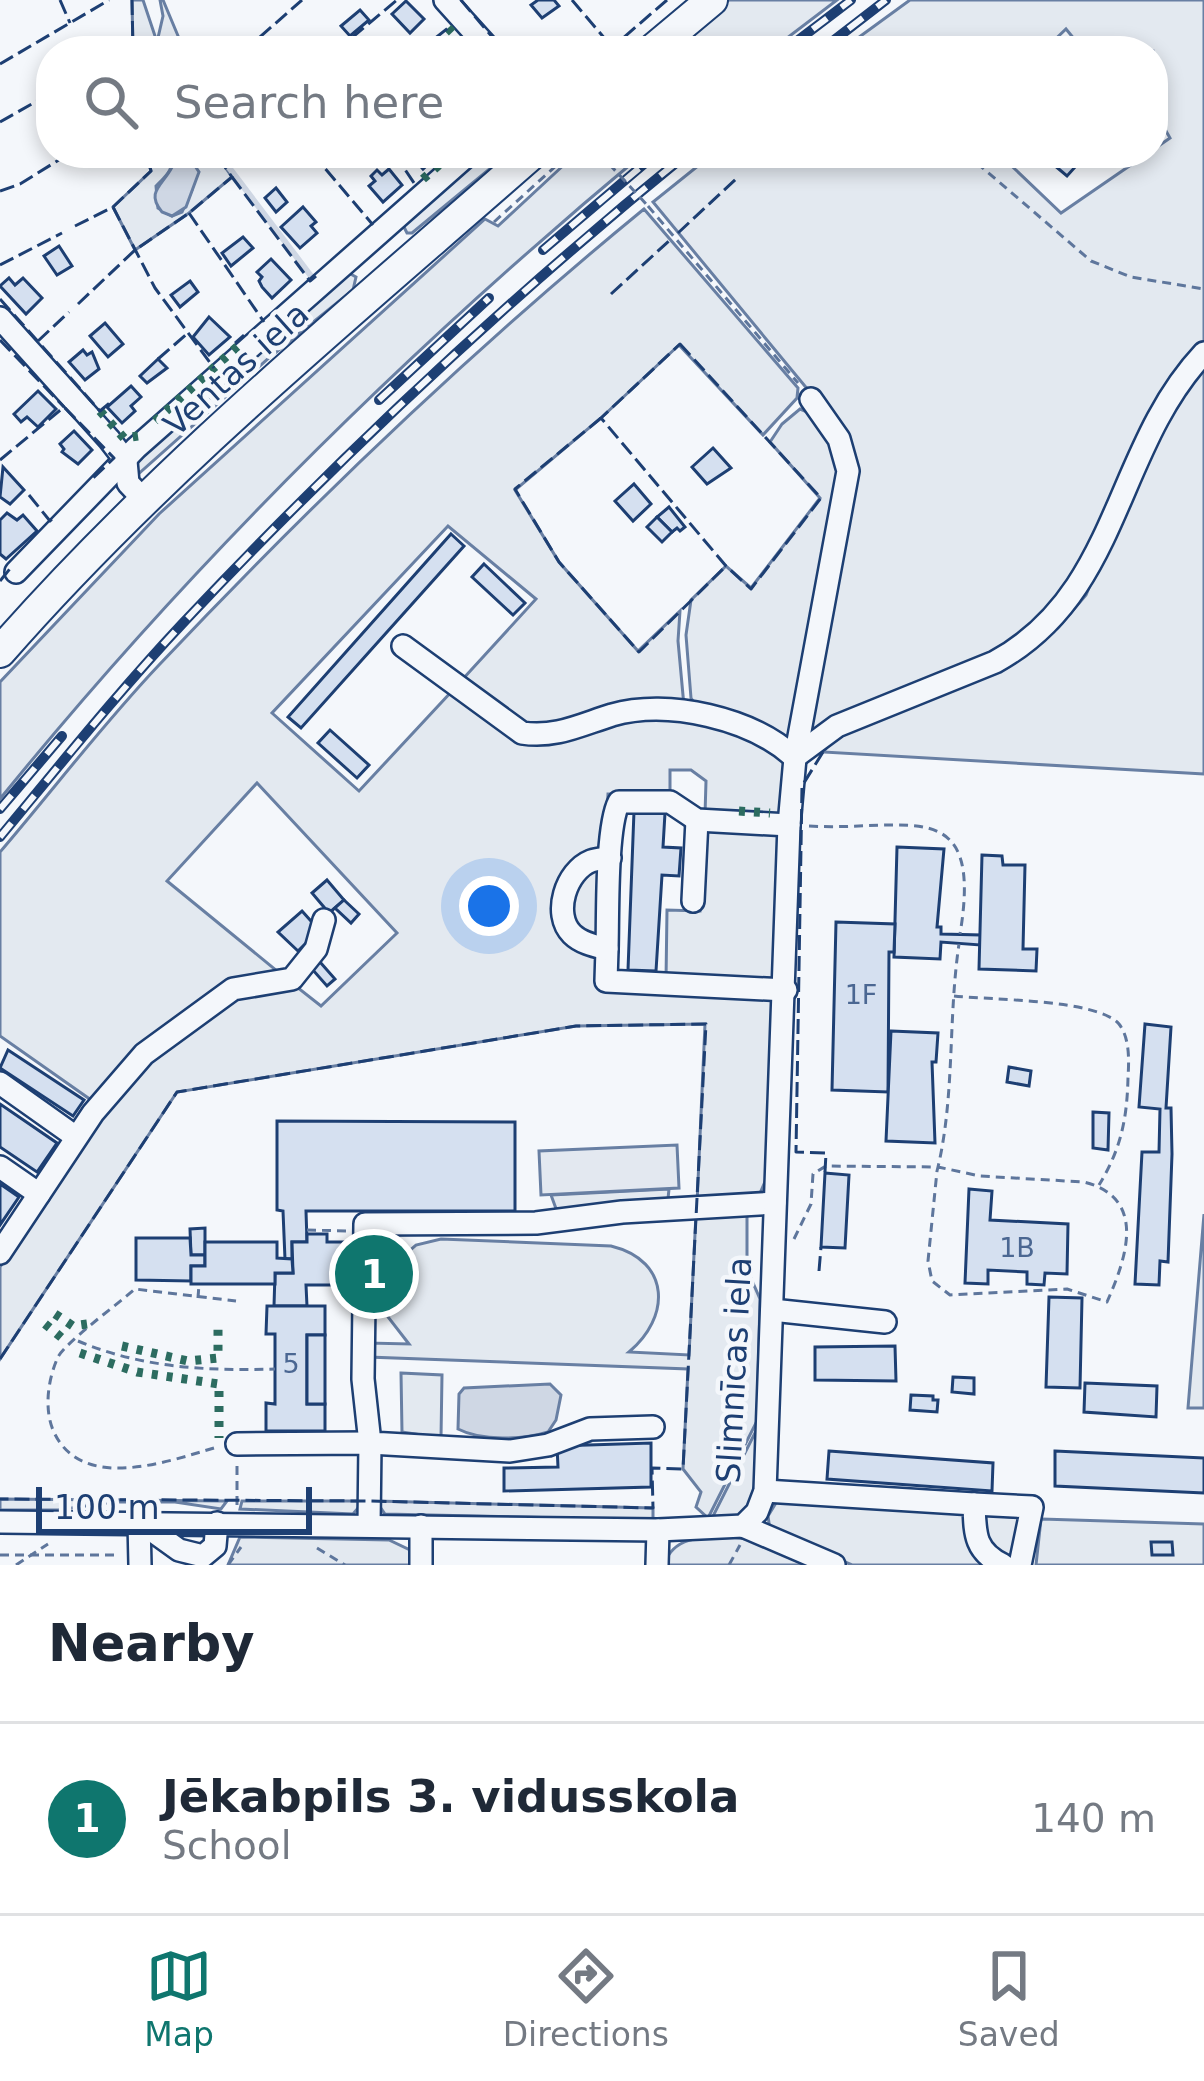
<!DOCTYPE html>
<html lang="en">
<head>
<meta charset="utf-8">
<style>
  :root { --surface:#fff; --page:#f2f2f3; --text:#1f2937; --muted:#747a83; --line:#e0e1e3; --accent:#0f766e }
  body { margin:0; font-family:"DejaVu Sans",sans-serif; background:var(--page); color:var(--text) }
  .scale { position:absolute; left:36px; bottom:30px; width:276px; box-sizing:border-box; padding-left:12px; border:6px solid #1d3f73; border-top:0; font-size:33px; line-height:42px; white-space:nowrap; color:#1d3f73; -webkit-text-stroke:9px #f4f7fb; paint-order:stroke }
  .you { position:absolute; left:489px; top:906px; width:42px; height:42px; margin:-30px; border:9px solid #fff; border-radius:50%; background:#1a73e8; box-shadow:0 0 0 18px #1a73e833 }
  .badge { display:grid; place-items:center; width:78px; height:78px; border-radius:50%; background:var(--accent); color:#fff; font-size:39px; font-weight:700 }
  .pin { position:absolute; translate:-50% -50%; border:6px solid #fff; box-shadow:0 3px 12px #0006 }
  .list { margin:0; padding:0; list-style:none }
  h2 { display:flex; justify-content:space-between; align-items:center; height:156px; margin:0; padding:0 48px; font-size:51px }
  h2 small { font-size:39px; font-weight:400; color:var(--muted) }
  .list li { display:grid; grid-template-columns:78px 1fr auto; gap:36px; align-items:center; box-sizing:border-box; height:192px; padding:0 48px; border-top:3px solid var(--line) }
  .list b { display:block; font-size:45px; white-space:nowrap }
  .list p { margin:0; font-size:39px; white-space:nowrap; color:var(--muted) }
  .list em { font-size:39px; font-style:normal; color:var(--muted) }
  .icon { flex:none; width:66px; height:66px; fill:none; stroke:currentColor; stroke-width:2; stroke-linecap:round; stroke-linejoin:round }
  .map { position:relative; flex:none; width:1204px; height:1565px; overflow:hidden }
  .search { position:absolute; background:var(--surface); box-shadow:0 6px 18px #0003; left:36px; right:36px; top:36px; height:132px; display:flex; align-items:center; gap:30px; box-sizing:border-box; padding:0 42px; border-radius:48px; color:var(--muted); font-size:45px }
  .sheet { height:348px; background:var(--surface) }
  nav { display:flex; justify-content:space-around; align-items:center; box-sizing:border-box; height:168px; border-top:3px solid var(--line); background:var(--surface); font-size:33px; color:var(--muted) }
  nav a { display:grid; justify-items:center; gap:6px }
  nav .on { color:var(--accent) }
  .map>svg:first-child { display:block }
  .green { fill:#e3e9f0; stroke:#687fa3; stroke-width:3 }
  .parking { fill:#e3e8f0; stroke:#687fa3; stroke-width:3 }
  .water { fill:#cfd7e4; stroke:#687fa3; stroke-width:3 }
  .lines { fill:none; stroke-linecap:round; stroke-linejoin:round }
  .stream { stroke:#cfd7e4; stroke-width:6 }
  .building { fill:#d5e0f0; stroke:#1d3f73; stroke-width:3 }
  .minor-casing { stroke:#1d3f73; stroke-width:26 }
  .highway-casing { stroke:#1d3f73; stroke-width:34 }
  .path { stroke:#5e769c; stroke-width:3; stroke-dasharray:9 6; stroke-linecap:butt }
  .minor { stroke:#f4f7fb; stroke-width:21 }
  .highway { stroke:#f4f7fb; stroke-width:30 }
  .rail-casing { stroke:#1d3f73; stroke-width:10 }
  .rail { stroke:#f4f7fb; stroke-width:6; stroke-dasharray:18; stroke-linecap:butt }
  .path-bridge { stroke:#5e769c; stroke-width:3; stroke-dasharray:9 6; stroke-linecap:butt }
  .hedge { stroke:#2c6c60; stroke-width:9; stroke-dasharray:6 9; stroke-linecap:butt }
  .fence { stroke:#1d3f73; stroke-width:3; stroke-dasharray:15 6; stroke-linecap:butt }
  .labels { text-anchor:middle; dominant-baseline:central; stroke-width:9; stroke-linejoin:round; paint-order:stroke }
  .number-label { font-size:27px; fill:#4b6792 }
  .street-label { font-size:33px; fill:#1d3f73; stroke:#f4f7fb }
</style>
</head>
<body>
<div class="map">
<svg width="1204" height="1565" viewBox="0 0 1204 1565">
  <rect width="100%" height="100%" fill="#f4f7fb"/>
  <g class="green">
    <path d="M132,0h11l14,42 6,-26 -3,-16h3l18,43 -5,8h-43z"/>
    <path d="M729,0h108l-67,51h-98z"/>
    <path d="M910,0h294v344l-109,198 -65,94 -226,104 47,-254 -23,-72 -175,-212 61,-49h284l63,60 109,-75 -13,-23 -4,-64h-69l-18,-22 -23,22h-203z"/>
    <path d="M146,153h24c6,15 -4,23 -14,33l2,22 14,8 10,-4 10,-22 -14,-37h50l-5,11 9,13 -43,36 -54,37 -22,-43 38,-36z"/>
    <path d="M480,153h29l-97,80h-5l-4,-8z"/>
    <path d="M559,153h85c-233,194 -453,410 -644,646v-117l159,-168 326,-295 13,7 69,-64z"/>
    <path d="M644,209l154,179 -1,10 -34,37 -84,-90 -78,73 -86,72 44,72 79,89 42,-40 -2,30 6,65 -117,19 -46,2 -60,-46 75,-82 -88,-73 -176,187 87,78 94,-101 61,44 133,-19 96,15 41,29 -3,57 -76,-1 1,-34 -15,-11h-21v25l-62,-1 -3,56 -51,59 48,46 -1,34 175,6 -8,180 -11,25 -60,4 8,-180 -129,2 -399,66 -177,267v-92l129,-188 101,-82 67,-10 24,19 76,-73 -140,-150 -90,98 115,94 -49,9 -139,118 -94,-66v-184c53,-62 103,-128 159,-187 152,-161 314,-316 485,-456z"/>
    <path d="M347,272l9,5 -3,13 -83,67 -134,119 -6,-9z"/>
    <path d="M1204,362v412l-381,-22 18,-21 178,-74 39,-29 28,-33 48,-117z"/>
    <path d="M800,409l17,7 24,49 -48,274 -8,1 -86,-30 -8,-12 -5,-63 5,-35 35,-34 25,22 69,-90 -50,-56 12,-18z"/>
    <path d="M704,827l76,5v147l-114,1 1,-70 33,1z"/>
    <path d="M605,862l-3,82 -30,-16 -3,-39z"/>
    <path d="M669,1189l-1,10 -110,15 -7,-19z"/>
    <path d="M696,1214h51v55l13,30 -3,122 -49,97 -12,-11 5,-15 -18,-23 5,-100 -320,-12v-14l41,1 -21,-27 -4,-27 10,-26 22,-19 25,-6 170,7c61,15 59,72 18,106l60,3z"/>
    <path d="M1204,1214v194h-16z"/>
    <path d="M401,1373l41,2 -1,63 -39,-6z"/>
    <path d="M760,1423c-1,22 2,82 -20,93 -8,4 -21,4 -30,6z"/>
    <path d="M779,1498l1,4 186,12 26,51h-140l-82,-35 -2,-14z"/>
    <path d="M0,1499l227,2 -6,8 -46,-7h-62l-55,8h-58z"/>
    <path d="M242,1501h122l-11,13 -113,-5z"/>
    <path d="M376,1501l277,7v12l-268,-6z"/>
    <path d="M984,1515l39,3 -13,43 -27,-14z"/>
    <path d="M1041,1519l163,5v41h-168z"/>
    <path d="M240,1537l149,3 23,11v14h-184z"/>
    <path d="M731,1537l23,3 65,25h-155c9,-30 41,-28 67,-28z"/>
  </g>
  <path class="parking" d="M677,1145l2,43 -138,7 -2,-44z"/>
  <g class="water">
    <path d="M170,153l21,7 8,12 -13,35 -14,9 -10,-4c-17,-20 1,-27 10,-45z"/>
    <path d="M550,1384l11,11 -5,25 -8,12c-25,8 -67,9 -90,-3l1,-35 5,-6z"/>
  </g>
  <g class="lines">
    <g class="stream">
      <path d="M218,153l93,123"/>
      <path d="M189,159l8,-6"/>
    </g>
  </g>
  <g class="building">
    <path d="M538,0h16l5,6 -17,12 -11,-13z"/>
    <path d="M406,1l18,18 -14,14 -18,-19z"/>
    <path d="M360,10l9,10 -19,16 -9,-10z"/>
    <path d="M409,153h31l-17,16z"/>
    <path d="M1063,155l13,11 -9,10 -13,-11z"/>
    <path d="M389,169l13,16 -19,17 -14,-16 6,-5 -4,-5 6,-6 5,5z"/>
    <path d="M276,188l11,14 -11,10 -11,-14z"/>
    <path d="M303,207l13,15 -5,4 6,7 -17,15 -19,-21z"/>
    <path d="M243,237l10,11 -22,18 -9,-13z"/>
    <path d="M59,246l13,20 -15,9 -13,-19z"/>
    <path d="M271,259l20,21 -19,18 -10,-11 -3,-6 3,-4 -5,-5z"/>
    <path d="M9,278l6,7 8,-7 19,20 -16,16 -26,-28z"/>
    <path d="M190,281l8,11 -18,15 -9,-12z"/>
    <path d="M209,317l21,20 -21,18 -16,-18z"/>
    <path d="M105,323l18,21 -15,13 -18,-21z"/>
    <path d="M83,350l4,5 5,-3 7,17 -14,11 -16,-18z"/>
    <path d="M158,359l9,9 -20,15 -7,-7z"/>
    <path d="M131,386l10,11 -10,9 4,5 -13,12 -15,-16z"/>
    <path d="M38,391l18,18 -18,18 -11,-10 -6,5 -7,-8z"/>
    <path d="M74,431l18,19 -14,14 -16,-12 2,-3 -4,-5z"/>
    <path d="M713,448l18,20 -24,16 -15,-17z"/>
    <path d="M3,467l21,23 -14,14 -10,-7z"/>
    <path d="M634,484l17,20 -18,17 -18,-20z"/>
    <path d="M669,507l16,20 -5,4 -3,-3 -5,4 -15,-15z"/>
    <path d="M7,513l10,7 6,-5 14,16 -31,28 -6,-5v-34z"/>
    <path d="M657,517l15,15 -10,10 -15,-15z"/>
    <path d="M451,534l13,12 -163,182 -13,-11z"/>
    <path d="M484,564l41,39 -12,12 -41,-38z"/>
    <path d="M330,730l39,35 -12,13 -39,-35z"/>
    <path d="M634,811l31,2 -2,34 18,1 -2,28 -17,-1 -6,96 -28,-1z"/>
    <path d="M897,847l47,2 -7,78h4v7l40,1 -1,10 -39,-3 -1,17 -46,-2z"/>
    <path d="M982,855l20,1 1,9h22l-2,84h14l-1,22 -57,-2z"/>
    <path d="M327,880l17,20 -15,13 -17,-20z"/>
    <path d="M344,900l15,14 -8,9 -16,-15z"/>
    <path d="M302,911l17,19 -21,21 -20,-19z"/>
    <path d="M836,922l59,2 -1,28h-5l-1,140 -56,-2z"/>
    <path d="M320,962l15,17 -8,7 -15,-17z"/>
    <path d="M1145,1024l26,3 -5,81h5l1,46 -4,108 -8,-1 -1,24 -24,-1 7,-132h17l1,-43 -21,-2z"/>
    <path d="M891,1031l47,2 -2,29h-4l3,81 -49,-2z"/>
    <path d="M8,1050l76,50 -11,16 -73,-48z"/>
    <path d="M1009,1067l22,4 -2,15 -22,-4z"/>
    <path d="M0,1104l57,39 -20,29 -37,-25z"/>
    <path d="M1093,1112l16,1 -1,37 -15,-2z"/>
    <path d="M277,1121l238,1v89h-209l1,31h-15v17h-7l-2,-48 -6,-1z"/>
    <path d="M825,1173l24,2 -4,73 -24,-1z"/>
    <path d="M0,1184l19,13 -19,28z"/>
    <path d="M969,1189l23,2 -2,29 78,4 -1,50 -22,-1 -1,12 -17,-1v-12l-39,-2v14l-23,-1z"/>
    <path d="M205,1228v27h-14l-1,-26z"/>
    <path d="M307,1234h20v8h32v43h-53l1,21h-33l1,-33h18l-1,-31h15z"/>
    <path d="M136,1238h54l1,17h14v11h-14v15l-55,-1z"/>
    <path d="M205,1242h72v16l15,1 1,14h-18v11h-84v-18h14z"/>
    <path d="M1049,1297l33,1 -2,90 -34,-1z"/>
    <path d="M267,1306h58v29h-18v69h18v27h-59v-28l9,1v-70h-9z"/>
    <rect x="307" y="1335" width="18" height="69"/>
    <path d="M895,1346l1,35 -81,-1v-33z"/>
    <path d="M953,1377l21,1v16l-22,-2z"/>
    <path d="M1085,1383l72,3 -1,31 -72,-5z"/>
    <path d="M911,1395l22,1v4h5l-1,12 -27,-2z"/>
    <path d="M651,1443v44l-147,4v-23l54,-1 -1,-21z"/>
    <path d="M829,1451l164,12 -1,28 -165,-12z"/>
    <path d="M1055,1451l149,7v35l-149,-7z"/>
    <path d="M1151,1542h21l1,13h-21z"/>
  </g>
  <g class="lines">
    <g class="minor-casing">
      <g id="minor">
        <path d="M445,0l46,51"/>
        <path d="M0,318l109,121 17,22 2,22 17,18"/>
        <path d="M16,572l120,-124 334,-295"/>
        <path d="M403,646l119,87c34,5 58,-8 90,-18 56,-16 140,3 183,43"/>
        <path d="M795,757l42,-31 158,-64c126,-69 118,-212 209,-309"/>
        <path d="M610,858c-6,1 -13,1 -19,3 -25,10 -39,53 -19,73 9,9 23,12 35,15l-1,32 180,9"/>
        <path d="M693,901l4,-81"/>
        <path d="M607,949c1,-34 -1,-122 12,-147h51l27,18 92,5"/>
        <path d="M0,1083l76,54"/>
        <path d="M0,1167l39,27"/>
        <path d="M0,1253l93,-140 51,-59 89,-65 59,-10 24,-30 8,-29"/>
        <path d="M772,1310l113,12"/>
        <path d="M653,1427l-63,2 -42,16 -38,6 -140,-8 -7,-64 2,-155 171,-1 86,-11 153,-9"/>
        <path d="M237,1444l133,-1 -1,82"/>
        <path d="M765,1491l209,13c1,29 0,47 29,61"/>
        <path d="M974,1504l58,3 -12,58"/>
        <path d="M0,1522l658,8 85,-4 14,-14 8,-21 24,-666 6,-67 53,-287 -9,-32 -28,-40"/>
        <path d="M139,1522l1,43"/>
        <path d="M140,1522l39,28 24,6 12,-10 2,-23"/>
        <path d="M743,1526l91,39"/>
        <path d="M421,1565v-39"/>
        <path d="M657,1565l1,-35"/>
      </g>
    </g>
    <g class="highway-casing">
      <g id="highway">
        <path d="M651,51l61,-51"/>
        <path d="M0,652c160,-183 351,-339 533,-499"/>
      </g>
    </g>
    <g class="path">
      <path d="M977,163l114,98 40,16 73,12"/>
      <path d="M648,206l150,177"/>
      <path d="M494,222l76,-69"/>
      <path d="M809,826c97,6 175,-35 151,108"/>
      <path d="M954,996c35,4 144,3 165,28 11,14 10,37 9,54 -1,41 -7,71 -29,107"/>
      <path d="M307,1230l40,1"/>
      <path d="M794,1239l17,-35 2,-30 13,-8 112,1 42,9 104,6c64,16 42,77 23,120l-40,-13 -117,6 -18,-14 -4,-20 9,-90 1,-4c17,-73 10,-149 21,-223"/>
      <path d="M198,1298l1,-14"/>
      <path d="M78,1341c64,27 129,30 197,28"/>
      <path d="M214,1448c-48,14 -134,45 -161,-18 -9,-22 -5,-51 5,-73 8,-15 61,-54 77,-68l101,12"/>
      <path d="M237,1505v-39"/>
      <path d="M317,1548l28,17"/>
      <path d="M0,1555h118"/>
      <path d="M16,1565l32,-21"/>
      <path d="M228,1565l13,-18"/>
      <path d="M729,1565l11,-20"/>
    </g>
    <use href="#minor" class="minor"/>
    <use href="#highway" class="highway"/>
    <g class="rail-casing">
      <g id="rail">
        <path d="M784,51l67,-51"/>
        <path d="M820,51l66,-51"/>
        <path d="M543,250l114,-97"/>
        <path d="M379,400l110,-102"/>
        <path d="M0,809l62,-73"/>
        <path d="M0,837c60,-72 119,-146 183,-214 158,-168 326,-325 505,-470"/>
      </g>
    </g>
    <use href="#rail" class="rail"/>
    <path class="path-bridge" d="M599,153l49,53"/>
    <g class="hedge">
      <path d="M448,28l22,23"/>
      <path d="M423,179l26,-23"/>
      <path d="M100,411l24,27 14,-2"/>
      <path d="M155,421l83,-75 -3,-3"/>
      <path d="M739,811l31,2"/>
      <path d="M55,1314l18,12 14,-2"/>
      <path d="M45,1324l17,14"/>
      <path d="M122,1346l66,15 30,-3v-34"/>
      <path d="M80,1353l57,19 82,12v54"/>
    </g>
    <g class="fence">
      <path d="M60,0l10,23"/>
      <path d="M132,0l1,51"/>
      <path d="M461,0l43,51"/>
      <path d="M572,0l40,47"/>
      <path d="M244,51l58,-51"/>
      <path d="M336,51l61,-51"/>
      <path d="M419,51l29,-23"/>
      <path d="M608,51l59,-51"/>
      <path d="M0,64l109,-64"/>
      <path d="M0,122l51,-29"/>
      <path d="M312,153l61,72"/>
      <path d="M394,153l22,33"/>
      <path d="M449,156l3,-3"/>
      <path d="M232,177l78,104 6,-5"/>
      <path d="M0,191l20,-7 50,-31"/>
      <path d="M113,207l42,81 59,80"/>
      <path d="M189,213l75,109"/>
      <path d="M75,226l38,-19 38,-36 -5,-18"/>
      <path d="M678,233l59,-55"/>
      <path d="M0,265l62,-32"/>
      <path d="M611,294l59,-54"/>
      <path d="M0,299l100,112 13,-11"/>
      <path d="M78,304l57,-54 54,-37 43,-36 -9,-13 5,-11"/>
      <path d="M0,340l64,67"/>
      <path d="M38,341l31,-29"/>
      <path d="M235,343l9,-8"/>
      <path d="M680,344l141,154 -70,91 -25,-23 -125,-148z"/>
      <path d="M158,359l30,-26"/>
      <path d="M601,418l-86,71 44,73 80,90 87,-86"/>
      <path d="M0,460l64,-53 50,51 -24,23"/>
      <path d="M29,495l21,26 6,-6"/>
      <path d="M0,581l13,-16"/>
      <path d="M823,752l-21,34 -6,366 30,1 -1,19"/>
      <path d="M819,1271l2,-24"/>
      <path d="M0,1359l177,-267 399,-66 130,-2 -23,445 -31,-1 1,40 -283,-7 -370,-2"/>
    </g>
  </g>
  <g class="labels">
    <g class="number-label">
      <text x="861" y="994">1F</text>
      <text x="1017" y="1247">1B</text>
      <text x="291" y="1363">5</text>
    </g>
    <g class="street-label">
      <text transform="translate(236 369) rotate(-42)">Ventas iela</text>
      <text transform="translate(734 1370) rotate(-87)">Slimnīcas iela</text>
    </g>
  </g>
</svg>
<div class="scale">100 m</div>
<div class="you"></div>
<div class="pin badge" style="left:374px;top:1274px">1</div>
<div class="search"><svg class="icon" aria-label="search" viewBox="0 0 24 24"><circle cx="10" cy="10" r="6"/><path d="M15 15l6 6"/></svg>Search here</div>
</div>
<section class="sheet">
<h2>Nearby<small></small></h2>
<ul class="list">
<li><span class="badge">1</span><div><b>Jēkabpils 3. vidusskola</b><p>School</p></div><em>140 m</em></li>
</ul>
</section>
<nav>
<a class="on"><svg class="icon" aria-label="map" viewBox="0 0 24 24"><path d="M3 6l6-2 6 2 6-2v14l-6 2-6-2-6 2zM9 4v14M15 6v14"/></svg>Map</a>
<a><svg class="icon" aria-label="directions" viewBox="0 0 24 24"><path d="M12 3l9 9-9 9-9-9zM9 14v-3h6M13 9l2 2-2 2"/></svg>Directions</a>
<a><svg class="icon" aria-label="saved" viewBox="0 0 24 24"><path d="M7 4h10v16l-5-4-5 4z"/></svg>Saved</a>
</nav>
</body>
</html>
